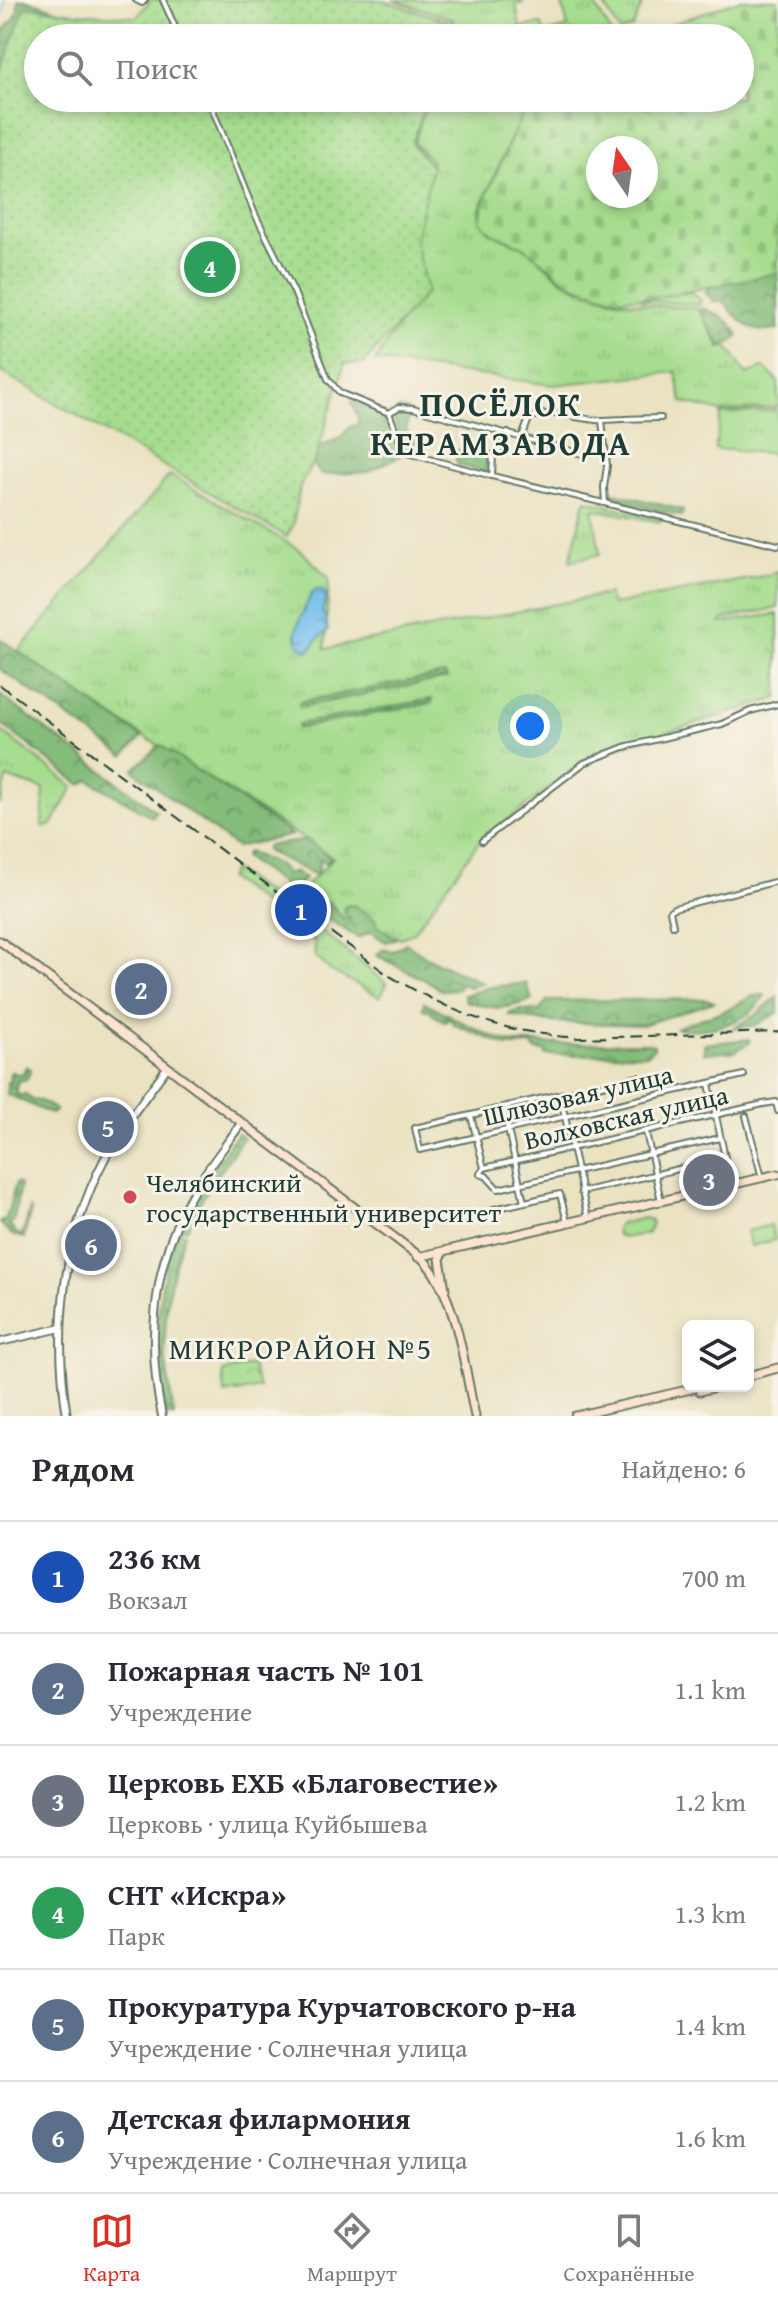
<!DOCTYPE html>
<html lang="ru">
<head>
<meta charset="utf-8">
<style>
  :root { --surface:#fff; --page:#f7f7f7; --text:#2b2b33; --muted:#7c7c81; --line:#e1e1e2; --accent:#d93025 }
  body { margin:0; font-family:"Gentium Book Plus",serif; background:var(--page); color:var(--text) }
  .controls { position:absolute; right:24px; bottom:24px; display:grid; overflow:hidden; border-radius:12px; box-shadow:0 4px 12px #0003 }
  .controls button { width:72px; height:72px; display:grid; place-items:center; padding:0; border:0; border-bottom:2px solid var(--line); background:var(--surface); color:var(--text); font:40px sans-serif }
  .compass { position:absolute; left:586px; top:136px; width:72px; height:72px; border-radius:50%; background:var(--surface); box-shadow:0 4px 12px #0003; rotate:347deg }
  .you { position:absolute; left:530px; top:726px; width:28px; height:28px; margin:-20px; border:6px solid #fff; border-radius:50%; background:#1a73e8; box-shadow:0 0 0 12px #1a73e833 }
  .badge { display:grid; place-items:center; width:52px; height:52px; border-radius:50%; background:var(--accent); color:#fff; font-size:26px; font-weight:700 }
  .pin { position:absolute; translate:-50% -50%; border:4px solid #fff; box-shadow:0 2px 8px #0006 }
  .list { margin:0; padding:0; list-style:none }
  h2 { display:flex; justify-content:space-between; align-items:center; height:104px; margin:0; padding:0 32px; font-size:34px }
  h2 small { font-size:26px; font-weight:400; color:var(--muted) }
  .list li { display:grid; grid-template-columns:52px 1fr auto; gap:24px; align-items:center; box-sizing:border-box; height:112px; padding:0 32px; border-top:2px solid var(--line) }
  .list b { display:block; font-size:30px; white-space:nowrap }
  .list p { margin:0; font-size:26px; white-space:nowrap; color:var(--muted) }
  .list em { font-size:26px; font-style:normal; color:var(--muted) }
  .icon { flex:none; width:44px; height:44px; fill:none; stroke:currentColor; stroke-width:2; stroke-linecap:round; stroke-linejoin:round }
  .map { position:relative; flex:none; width:778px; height:1416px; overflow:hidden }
  .search { position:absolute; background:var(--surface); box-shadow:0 4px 12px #0003; left:24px; right:24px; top:24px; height:88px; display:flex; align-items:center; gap:20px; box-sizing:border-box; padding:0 28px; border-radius:44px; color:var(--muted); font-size:30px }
  .sheet { height:776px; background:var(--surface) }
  nav { display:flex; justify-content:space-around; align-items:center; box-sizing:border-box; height:112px; border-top:2px solid var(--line); background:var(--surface); font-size:22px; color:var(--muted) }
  nav a { display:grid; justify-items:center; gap:4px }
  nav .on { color:var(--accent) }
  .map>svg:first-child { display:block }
  .grass { fill:url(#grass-tufts); stroke:#628d61; stroke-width:2 }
  .forest { fill:url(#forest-crowns); stroke:#527c56; stroke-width:2 }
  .cemetery { fill:url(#cemetery-stones); stroke:#628d61; stroke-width:2; fill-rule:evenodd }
  .park { fill:url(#park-crowns); stroke:#628d61; stroke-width:2 }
  .garden { fill:url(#garden-dots); stroke:#628d61; stroke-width:2 }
  .pitch { fill:#a6dd8e; stroke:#628d61; stroke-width:2 }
  .water { fill:url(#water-ripples); stroke:#497e90; stroke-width:2 }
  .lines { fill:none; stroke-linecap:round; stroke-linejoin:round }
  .stream { stroke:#73bfec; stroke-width:2 }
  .minor-casing { stroke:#667765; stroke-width:8 }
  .tertiary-casing { stroke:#667765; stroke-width:10 }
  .secondary-casing { stroke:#667765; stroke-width:11 }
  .minor { stroke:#fff; stroke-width:4 }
  .tertiary { stroke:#fff; stroke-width:6 }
  .secondary { stroke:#fde4d0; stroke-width:7 }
  .rail { stroke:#1f3d34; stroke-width:2; stroke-dasharray:12 6; stroke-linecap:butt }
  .poi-dot { fill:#d1495b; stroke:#f7f3e8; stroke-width:3 }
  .labels { text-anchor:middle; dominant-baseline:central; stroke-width:6; stroke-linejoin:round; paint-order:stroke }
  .street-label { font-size:26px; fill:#1f3d34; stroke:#f7f3e8 }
  .poi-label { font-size:26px; fill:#1f3d34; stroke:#f7f3e8; text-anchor:start }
  .quarter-label { font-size:30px; letter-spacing:2px; fill:#1f3d34; stroke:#f7f3e8 }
  .district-label { font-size:34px; font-weight:bold; letter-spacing:2px; fill:#1f3d34; stroke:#f7f3e8 }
</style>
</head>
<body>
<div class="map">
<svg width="778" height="1416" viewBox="0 0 778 1416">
  <defs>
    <pattern id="grass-tufts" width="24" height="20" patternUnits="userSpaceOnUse" patternTransform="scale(2)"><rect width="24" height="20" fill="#a6dd8e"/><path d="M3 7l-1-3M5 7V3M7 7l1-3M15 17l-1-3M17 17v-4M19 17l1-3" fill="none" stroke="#8ebf7b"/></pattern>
    <pattern id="forest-crowns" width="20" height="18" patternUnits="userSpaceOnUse" patternTransform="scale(2)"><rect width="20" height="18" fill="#84bc79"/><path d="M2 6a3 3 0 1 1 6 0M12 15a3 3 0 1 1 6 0" fill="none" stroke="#6b9a64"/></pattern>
    <pattern id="cemetery-stones" width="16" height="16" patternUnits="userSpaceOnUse" patternTransform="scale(2)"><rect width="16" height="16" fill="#a6dd8e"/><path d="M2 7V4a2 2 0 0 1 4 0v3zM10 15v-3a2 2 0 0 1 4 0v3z" fill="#8ebf7b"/></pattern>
    <pattern id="park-crowns" width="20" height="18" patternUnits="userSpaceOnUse" patternTransform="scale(2)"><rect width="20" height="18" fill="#a6dd8e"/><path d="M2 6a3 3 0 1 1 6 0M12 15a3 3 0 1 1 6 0" fill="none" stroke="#8ebf7b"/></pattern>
    <pattern id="garden-dots" width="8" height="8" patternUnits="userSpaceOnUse" patternTransform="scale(2)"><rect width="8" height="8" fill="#a6dd8e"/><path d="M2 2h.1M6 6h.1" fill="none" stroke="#8ebf7b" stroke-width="1.8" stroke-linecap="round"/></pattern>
    <pattern id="water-ripples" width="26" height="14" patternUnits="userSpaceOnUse" patternTransform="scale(2)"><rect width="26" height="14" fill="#73bfec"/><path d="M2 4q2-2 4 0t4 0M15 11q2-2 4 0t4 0" fill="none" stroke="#5e9cc0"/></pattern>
  </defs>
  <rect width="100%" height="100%" fill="#f7f3e8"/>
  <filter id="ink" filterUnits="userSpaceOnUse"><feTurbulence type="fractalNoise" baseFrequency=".0125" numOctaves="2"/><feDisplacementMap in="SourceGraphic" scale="16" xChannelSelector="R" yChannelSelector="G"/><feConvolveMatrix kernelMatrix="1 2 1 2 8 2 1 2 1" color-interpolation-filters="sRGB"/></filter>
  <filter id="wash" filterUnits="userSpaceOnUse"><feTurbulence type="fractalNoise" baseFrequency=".006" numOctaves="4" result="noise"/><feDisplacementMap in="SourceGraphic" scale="32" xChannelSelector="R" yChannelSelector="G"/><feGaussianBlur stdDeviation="1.8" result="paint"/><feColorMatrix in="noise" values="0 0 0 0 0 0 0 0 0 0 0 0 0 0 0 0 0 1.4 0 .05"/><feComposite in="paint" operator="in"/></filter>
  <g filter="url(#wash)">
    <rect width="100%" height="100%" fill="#eae2c1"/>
    <g class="grass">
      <path d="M393,0h129l1,3 -7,2 4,22 21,-3 4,9 23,-6 -7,-27h31l22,38 -42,-7 -11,7h-113l5,-19z"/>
      <path d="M601,0h43l-11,27 -13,5z"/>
      <path d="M428,98h101l-50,113c1,23 27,27 44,36 16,10 27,26 43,35 38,23 90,22 132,27l22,38 7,-1 20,29 17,-8 14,15v25l-57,5 -39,-10 -6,-30 -123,13 -178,-24 48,-72 -9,-53 18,-74 -18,-19z"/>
      <path d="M691,292l10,8 -2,5 -60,-5z"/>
      <path d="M778,410v44l-63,-5 6,-35z"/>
      <path d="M170,475l130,75 29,28 -4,71 283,-55 4,11 157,-30 9,-4v37l-55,11 -3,4 58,-9v84l-188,58 -112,87 -65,90 -12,5 -75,-19 -31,-22 38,-39 -317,-204z"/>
      <path d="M585,500l77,19 -2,3 -67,-13 7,45 -30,7z"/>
      <path d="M0,730l74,57 -23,39h-9l2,-37 -37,-11 -7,27z"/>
      <path d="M233,870l86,59 68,55 -7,13 -49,-26 -17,-16 1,-13 -87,-64z"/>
    </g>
    <g class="forest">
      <path d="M18,0h9l45,15 -38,-5 -34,73c0,-17 0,-34 4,-51 4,-14 15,-6 14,-32z"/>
      <path d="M778,273v56c-25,8 -40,-9 -54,-27h-10l-9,-10 9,-7z"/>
      <path d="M701,308c17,5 29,12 38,27l-7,7 -11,4 -17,-27z"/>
      <path d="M351,401l34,12 15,34v9l-32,16 -47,3 -8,-12 2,-13 26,-13 9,-10 8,-2v-8z"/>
      <path d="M399,409l10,2 -3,20 7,7h9l-4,16c-17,-7 -20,-24 -26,-40z"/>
      <path d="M460,450l27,7 -1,16 -28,-8 -4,-13z"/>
      <path d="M606,491l77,19 -1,6 -75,-18z"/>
      <path d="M0,639l142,98 -18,19 -124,-87z"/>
      <path d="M445,674l2,4 -147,29 -1,-5z"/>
      <path d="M0,695l156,116 -4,6 -63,-37 -8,5 -81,-62z"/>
      <path d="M432,699v4l-134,25v-4z"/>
      <path d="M160,745l132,90 -56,12 -103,-77z"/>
      <path d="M307,840l24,18 -5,5 -6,-4 -3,17 -51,-25v-5z"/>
      <path d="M247,852l32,13 7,9 8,-3 11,7 -14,13 -47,-34z"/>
      <path d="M329,902l14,16 7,2 -6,-9 1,-5 9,-1 23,16v5l20,12 -11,4 -16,-10 -12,6 -33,-21 4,-6 -5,-8z"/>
      <path d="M406,943l22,15 55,25 -15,4 -7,-4 -4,6 -17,1 -7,-6 -57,-29 8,-6 9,2z"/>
      <path d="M526,983l6,17c-33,11 -36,9 -67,1l-1,-6 27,-8z"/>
      <path d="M765,995c-17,30 -58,38 -90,33l54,-19 23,-13z"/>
      <path d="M778,996v17l-22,12 -23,3 23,-13z"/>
      <path d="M706,999l8,3 -72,23 -93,-3 -40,-7 1,-2 11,-3 18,1 8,-10z"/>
      <path d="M424,1002c21,11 70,39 92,41 11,1 19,-2 31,1l101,-1 6,2v3l-7,6 -101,1 -1,-4 -10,-1 -2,-5 -26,1 -54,-22v-3l-6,-3 -2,4 -13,-8v-3l-9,-2z"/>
      <path d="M749,1039v4l-15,9 -30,1v-9z"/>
      <path d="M26,1066l5,3 -4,10 -10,2v12l3,3 6,-2 5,6 10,1 15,9 -5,4 -44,-20v-12l4,-1 -2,-4 2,-5 11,3z"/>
      <path d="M237,1133l6,5 -40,59 -16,32 -6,-1 15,-34z"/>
      <path d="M16,1183l4,2 -6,36 -5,3 7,9 6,2 8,-26 1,2 -7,27 -12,-3 -12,-12 6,-4z"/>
      <path d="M180,1231l5,3c-16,39 -21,78 -20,120l-2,1 -7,-7c1,-32 7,-94 24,-117z"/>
      <path d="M165,1357l9,59h-8l-9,-57z"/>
    </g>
    <path class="cemetery" d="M739,0h39v273l-114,23 -48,3 -48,-16 -44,-36 -34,-15 -10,-11 3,-17 46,-106h211v-60h-107zM598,148h48v48h-48z"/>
    <path class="park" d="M252,1365l7,23 -21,5 -2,-2 -11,3 -2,-22z"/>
    <path class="garden" d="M150,0h232l72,23 -6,15h-410v60h390l-16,46 20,23 -17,74 12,51 -64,72 -18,-1 -29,94 -16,29 -7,39 -6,12 -287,-166v-295l25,-70 51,7 61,4z"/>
    <g class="pitch">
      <path d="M644,1218l6,2 2,4 -4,9 -25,5 -6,-3 -1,-7 4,-4z"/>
      <path d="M771,1225l4,15 -25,6 -3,-15z"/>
    </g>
    <path class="water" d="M316,590h6l5,6 -5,17 3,2 3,15 -12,11 -6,10c-30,-8 -4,-41 2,-59z"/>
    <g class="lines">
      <path class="stream" d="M0,19l4,-8 1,-11"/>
    </g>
  </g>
  <g filter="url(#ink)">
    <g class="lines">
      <g class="minor-casing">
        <g id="minor">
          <path d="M136,0l6,3 3,-3"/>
          <path d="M163,0l17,38"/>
          <path d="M208,98l47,116 39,78 34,87 12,14 49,20 14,36 4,4 85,23 286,69"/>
          <path d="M389,413l10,-6 14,1 169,46 24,-3"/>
          <path d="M602,420l5,46 -3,21 1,16"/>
          <path d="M522,437l7,-18c21,-13 52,3 75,1 19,-1 38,-2 57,-2"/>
          <path d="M492,476l1,-21 6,-5 9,-17"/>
          <path d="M482,841l102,-78 40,-16 98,-23 28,-13 28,-7"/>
          <path d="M673,925l-3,-14 4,-3 104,-27"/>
          <path d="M709,1084l22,101"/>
          <path d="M560,1095l28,123"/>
          <path d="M497,1109l-82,19 5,22 324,-75"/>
          <path d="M471,1116l13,52 -4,6 6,2 12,13 222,-51"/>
          <path d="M746,1116l16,62"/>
          <path d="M646,1132l15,69"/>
          <path d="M484,1168l279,-64 13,-2 2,9"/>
          <path d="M581,1192l144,-34"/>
          <path d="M524,1202l-21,-95 135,-30"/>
          <path d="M494,1209l66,-15 7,28"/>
        </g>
      </g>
      <g class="tertiary-casing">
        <g id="tertiary">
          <path d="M0,1342l61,-14"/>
          <path d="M67,1416c-14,-87 -4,-177 37,-256 17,-32 40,-61 62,-91"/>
          <path d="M162,1416c-15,-70 -10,-145 23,-209 15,-30 36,-55 55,-82"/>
        </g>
      </g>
      <g class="secondary-casing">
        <g id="secondary">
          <path d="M0,941l423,318c35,38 41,108 52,157"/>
          <path d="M442,1255l-2,4 5,30"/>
          <path d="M418,1257l360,-83"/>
          <path d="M748,1376l30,-8"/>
          <path d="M700,1391l21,-5"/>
          <path d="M575,1416l129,-30"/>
        </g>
      </g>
      <use href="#minor" class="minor"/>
      <use href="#tertiary" class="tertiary"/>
      <use href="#secondary" class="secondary"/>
      <path class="rail" d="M0,685l388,290c69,40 111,57 192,63l198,-6"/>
    </g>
  </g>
  <circle class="poi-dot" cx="130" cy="1197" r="8"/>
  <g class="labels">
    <g class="street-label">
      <text transform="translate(578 1095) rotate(-13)">Шлюзовая улица</text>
      <text transform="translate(626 1117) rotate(-13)">Волховская улица</text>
    </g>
    <g class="poi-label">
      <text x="146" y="1182">Челябинский<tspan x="146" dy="30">государственный университет</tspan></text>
    </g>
    <g class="quarter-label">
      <text x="301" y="1348">МИКРОРАЙОН №5</text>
    </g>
    <g class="district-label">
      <text x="501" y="403">ПОСЁЛОК<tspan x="501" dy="39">КЕРАМЗАВОДА</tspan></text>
    </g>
  </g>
</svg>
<div class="controls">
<button><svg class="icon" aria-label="layers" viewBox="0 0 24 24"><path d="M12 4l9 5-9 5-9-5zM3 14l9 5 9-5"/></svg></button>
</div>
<svg class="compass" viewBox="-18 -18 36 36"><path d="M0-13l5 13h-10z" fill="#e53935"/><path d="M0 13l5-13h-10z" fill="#7c7c81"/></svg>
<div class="you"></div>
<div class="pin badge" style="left:301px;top:910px;background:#1a4fb4">1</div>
<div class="pin badge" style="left:141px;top:989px;background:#5c6f8a">2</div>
<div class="pin badge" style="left:709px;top:1180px;background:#6b7280">3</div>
<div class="pin badge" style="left:210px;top:267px;background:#2e9e5b">4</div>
<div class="pin badge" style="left:108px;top:1127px;background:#5c6f8a">5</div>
<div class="pin badge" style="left:91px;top:1245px;background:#5c6f8a">6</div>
<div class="search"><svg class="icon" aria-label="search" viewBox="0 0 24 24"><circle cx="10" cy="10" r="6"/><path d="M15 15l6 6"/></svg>Поиск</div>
</div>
<section class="sheet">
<h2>Рядом<small>Найдено: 6</small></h2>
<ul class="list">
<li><span class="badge" style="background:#1a4fb4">1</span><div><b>236 км</b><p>Вокзал</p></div><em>700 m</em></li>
<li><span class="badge" style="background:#5c6f8a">2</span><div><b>Пожарная часть № 101</b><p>Учреждение</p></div><em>1.1 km</em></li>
<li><span class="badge" style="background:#6b7280">3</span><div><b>Церковь ЕХБ «Благовестие»</b><p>Церковь · улица Куйбышева</p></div><em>1.2 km</em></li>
<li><span class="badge" style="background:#2e9e5b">4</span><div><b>СНТ «Искра»</b><p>Парк</p></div><em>1.3 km</em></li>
<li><span class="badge" style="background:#5c6f8a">5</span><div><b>Прокуратура Курчатовского р-на</b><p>Учреждение · Солнечная улица</p></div><em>1.4 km</em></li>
<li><span class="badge" style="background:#5c6f8a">6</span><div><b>Детская филармония</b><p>Учреждение · Солнечная улица</p></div><em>1.6 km</em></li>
</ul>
</section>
<nav>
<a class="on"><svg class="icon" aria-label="map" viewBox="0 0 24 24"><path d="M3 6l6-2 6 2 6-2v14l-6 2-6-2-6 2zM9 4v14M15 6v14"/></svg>Карта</a>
<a><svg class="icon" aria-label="directions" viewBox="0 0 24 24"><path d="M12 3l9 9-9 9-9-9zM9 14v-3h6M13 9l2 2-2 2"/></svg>Маршрут</a>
<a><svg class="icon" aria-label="saved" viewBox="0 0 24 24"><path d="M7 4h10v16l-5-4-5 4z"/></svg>Сохранённые</a>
</nav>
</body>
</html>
